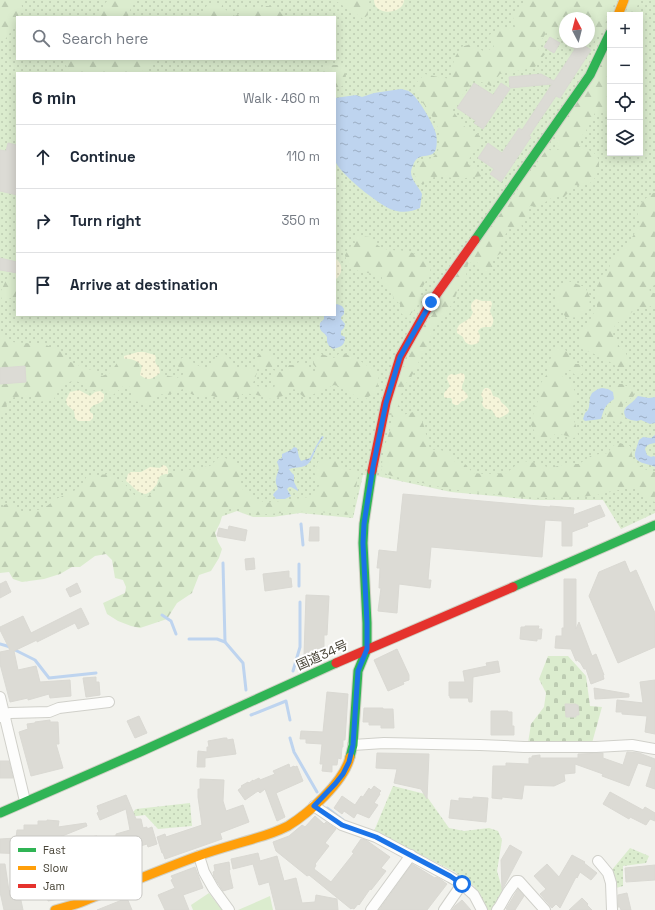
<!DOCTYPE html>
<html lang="en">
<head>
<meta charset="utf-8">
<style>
  :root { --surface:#fff; --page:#f2f2f3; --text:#1f2937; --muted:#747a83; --line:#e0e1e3 }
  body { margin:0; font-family:"Space Grotesk","Noto Sans JP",sans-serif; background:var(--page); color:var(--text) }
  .controls { position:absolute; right:12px; top:12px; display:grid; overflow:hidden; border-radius:0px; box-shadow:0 2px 10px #0003 }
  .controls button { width:36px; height:36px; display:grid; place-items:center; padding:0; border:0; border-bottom:1px solid var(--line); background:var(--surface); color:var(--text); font:20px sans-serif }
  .compass { position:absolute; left:559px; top:12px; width:36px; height:36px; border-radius:50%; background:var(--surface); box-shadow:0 2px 10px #0003; rotate:353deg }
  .stop { position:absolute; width:12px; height:12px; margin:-9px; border:3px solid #1a73e8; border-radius:50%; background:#fff }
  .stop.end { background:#1a73e8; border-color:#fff; box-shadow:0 1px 4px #0008 }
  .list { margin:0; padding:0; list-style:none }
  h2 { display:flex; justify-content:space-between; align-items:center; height:52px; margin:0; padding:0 16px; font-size:17px }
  h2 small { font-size:13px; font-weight:400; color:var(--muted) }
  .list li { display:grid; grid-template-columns:26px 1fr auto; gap:12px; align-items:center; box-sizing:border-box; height:64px; padding:0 16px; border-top:1px solid var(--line) }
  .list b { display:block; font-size:15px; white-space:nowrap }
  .list em { font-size:13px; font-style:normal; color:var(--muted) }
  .icon { flex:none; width:22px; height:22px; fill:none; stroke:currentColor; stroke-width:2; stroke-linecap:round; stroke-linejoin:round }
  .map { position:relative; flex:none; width:655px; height:910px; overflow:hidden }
  .search { position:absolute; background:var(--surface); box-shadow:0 2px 10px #0003; left:16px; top:16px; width:320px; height:44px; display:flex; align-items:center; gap:10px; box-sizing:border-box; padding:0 14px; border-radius:0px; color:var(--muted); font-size:15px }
  .panel { position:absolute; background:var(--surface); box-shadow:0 2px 10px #0003; left:16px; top:72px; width:320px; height:244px; border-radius:0px }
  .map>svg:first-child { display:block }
  .grass { fill:url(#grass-dots); fill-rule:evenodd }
  .forest { fill:url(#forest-firs) }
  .sand { fill:url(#sand-dots) }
  .cemetery { fill:url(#cemetery-stones) }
  .garden { fill:#dbecce }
  .water { fill:url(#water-ripples) }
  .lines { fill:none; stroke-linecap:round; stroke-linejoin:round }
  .stream { stroke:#bed4ef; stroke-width:3 }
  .building { fill:#dcdbd5; stroke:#dad9d3 }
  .street-casing { stroke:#d0d0ca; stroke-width:12 }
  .fast-casing { stroke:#d1d0c4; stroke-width:11 }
  .slow-casing { stroke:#d1d0c4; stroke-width:11 }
  .jam-casing { stroke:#d1d0c4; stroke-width:11 }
  .street { stroke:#fdfdfc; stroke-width:10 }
  .fast { stroke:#30b455; stroke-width:9 }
  .slow { stroke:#ff9f0a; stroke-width:9 }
  .jam { stroke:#e5322d; stroke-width:9 }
  .route { stroke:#1a73e8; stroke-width:5 }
  .labels { text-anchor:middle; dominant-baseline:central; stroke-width:4; stroke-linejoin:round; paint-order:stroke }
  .street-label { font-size:13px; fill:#494538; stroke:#fff }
  .key { fill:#fff; stroke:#c8c7c3; stroke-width:1 }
  .key-label { font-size:11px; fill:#494538 }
</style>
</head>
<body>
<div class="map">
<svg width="655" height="910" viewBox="0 0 655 910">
  <defs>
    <pattern id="grass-dots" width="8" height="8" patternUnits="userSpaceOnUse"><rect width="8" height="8" fill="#dbecce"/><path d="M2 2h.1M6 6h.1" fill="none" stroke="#bdccb2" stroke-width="1.8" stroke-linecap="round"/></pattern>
    <pattern id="forest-firs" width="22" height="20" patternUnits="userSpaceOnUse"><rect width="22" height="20" fill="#dbecce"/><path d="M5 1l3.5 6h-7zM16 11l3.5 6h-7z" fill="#bdccb2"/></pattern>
    <pattern id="sand-dots" width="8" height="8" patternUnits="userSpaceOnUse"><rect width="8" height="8" fill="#f5f4d9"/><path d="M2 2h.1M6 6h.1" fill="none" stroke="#d4d3bb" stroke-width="1.8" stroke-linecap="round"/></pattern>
    <pattern id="cemetery-stones" width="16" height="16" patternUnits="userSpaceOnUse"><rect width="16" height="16" fill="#dbecce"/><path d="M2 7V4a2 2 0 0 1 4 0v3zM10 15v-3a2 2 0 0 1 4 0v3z" fill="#bdccb2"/></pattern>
    <pattern id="water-ripples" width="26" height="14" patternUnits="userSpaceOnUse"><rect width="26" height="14" fill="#bed4ef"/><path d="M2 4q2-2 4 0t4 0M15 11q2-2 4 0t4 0" fill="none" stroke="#9caec3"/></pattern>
  </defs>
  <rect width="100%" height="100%" fill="#f2f2ed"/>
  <g class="grass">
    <path d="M0,0h655v513l-34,16 -18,-29h-68l-84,-8 -74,-16 -14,-1 -10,43 -53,-5 -27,4h-20l-16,-6 -45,16 -192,43zM610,15h30v138h-30zM17,17h318v42h-318zM565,18h24v24h-24zM17,73h318v242h-318z"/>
    <path d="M393,786l32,8 24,34 15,3 25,-3 9,3 4,9 -5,31 6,21 -11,18h-4l-14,-24 -19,-14 -81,-41z"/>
    <path d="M190,803l2,23 -34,3 -13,-14 -17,2 8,-8z"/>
    <path d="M630,848l19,8 -3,7 -23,3v20l-7,2 -5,-17z"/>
  </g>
  <g class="forest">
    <path d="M0,0h21l1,7 -4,10h-1c-1,9 -8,17 -13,24l-4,-8z"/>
    <path d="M109,0h24l-5,17h-34l7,-5 5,-10z"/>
    <path d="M335,0h35l-3,6 1,9 -5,4c-8,-7 -18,-11 -27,-18z"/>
    <path d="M528,0h88l-9,20 -15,25 -6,-3h3v-24h-24v19l-2,3 -17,-7 -9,15 8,6 -10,13 -12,3 -23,4 -9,12 -17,-7 -22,31 13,17 15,9 -1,9 -8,9 -3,10 13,7 2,5 -26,3 -15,-3 -13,2 -6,7 -7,-4 -2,-10 5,-10 13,-3 6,-6 2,-16 -4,-14 -22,-32 3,-8 8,-8 13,3 13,2 3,-20 7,-12 10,-3 14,8 9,-5 -5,-12 11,-6 15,-2 -2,-10 9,-11z"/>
    <path d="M632,0h8l-6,13v2h-10z"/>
    <path d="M210,3h10l6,7 9,6 4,-2v-5l3,-3c3,1 6,3 10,3 5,0 8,-2 13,-3 9,-1 15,5 20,11h-87l3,-2 3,-7z"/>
    <path d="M610,43v78h-1l-3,-6 -3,-3 -8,1 -5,9 -4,9 -7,8v7c5,2 14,5 17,9 7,9 1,24 -7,29 -5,2 -11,1 -16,1l-3,6 -7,7 -7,-3 -18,12 -8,-1 -2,5v6l-3,1 -4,4 1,6 -4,1 -8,-1 -5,7 -6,10 4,6 -3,3 -9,5 4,8 -5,5h-8l-6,-12 -8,4 -2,12 -6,8 -7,19 -8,10 -8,8 -5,11 -7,18 -11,21 -4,9 -5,4 -7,19 5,12 10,-3 8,6 3,8 6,24c12,-1 17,0 24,11l11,3 8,9 13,1 21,-1 6,-6 11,-6 12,2 14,5 16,-4h13l13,-9 16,-2 4,-7 8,-3 10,3 3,13 11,10 11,3v30l-3,-1 -20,-14 -35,8 -16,2 -40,1 -34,-2 -58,-7 -57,-13 -11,-4c1,-9 2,-17 4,-26 3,-12 10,-24 5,-37l9,-35 7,-12 9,-21 9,-16 10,-12 4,-9 2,-6 107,-149 6,2 7,-2 -4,-9 1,-9z"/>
    <path d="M66,59h91l-9,11 -18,3h-61l-4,-11z"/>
    <path d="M328,65h13l5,10 -2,10 -6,3 -3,1v-16h-18v-1l5,-1 2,-3z"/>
    <path d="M653,193h2v91l-6,6 6,4v10l-8,4 -11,1 -21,16 -2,9 3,10 9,7 5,13 -10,5 -16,-11 -22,-9 -3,-17 10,-10 8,-15v-19l5,-13 7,-4 1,-8 7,-9 8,-5 17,-28c0,-1 -3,-5 -4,-6 -3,-10 8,-17 15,-22z"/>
    <path d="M359,236l11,1c15,20 23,9 43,16 7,2 12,7 18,12l-1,8 -11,21 1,6c-3,8 -8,13 -14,18l-6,-6v-8l-6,-5 -3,-9 -9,-7v-6c-15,-7 -32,-1 -37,-22l5,-8 5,-4 -1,-5z"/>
    <path d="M7,278l10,3v16l-15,3 -2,-7z"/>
    <path d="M568,281l17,6 5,10 -1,11 -10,9 -13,1 -6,-11 -5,-7c2,-11 5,-13 13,-19z"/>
    <path d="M0,331l12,11 13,1 21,2 14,6 8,10 10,4 8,5 7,-1 9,7 8,-3 7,-10 3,-2 9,-1 9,2 3,9v7l6,3 8,-2 6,-5 16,4 7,-4 -9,-12 9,-5 23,14 5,-7 4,-8 9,-2 7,7 5,7 7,1 7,-2 6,6 -4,10 3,3 18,3 1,-5 -3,-4 1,-10 10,3 4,-3 2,-5h6l4,-3 9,5 7,7 2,-5 -4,-5 2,-7 3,-4 16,5 7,-6 18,8 20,14 -2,16 -11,9 -6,1 -15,-12 -11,-3 -29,13 -11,-9 -11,7 -13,3 -13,-4 -13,-2 -13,10 -18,-7 -11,-1h-9l-10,-6 -15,6 -10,-1 -11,9h-12l-4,-6 1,-8 -6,-5 -13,11 -9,-6 -14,2 -4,-7 -11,-3 -14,3 -7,15 -15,3 -7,-7 -23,3 -6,16 -3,3z"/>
    <path d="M555,348h9l5,7 4,9h7l4,4 -1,5 -5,4 -4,-3 -4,-4 -6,1 -2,5 7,6 8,12 -1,8 -4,5v8l5,14 1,6 -4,3 -18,-5 -6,6 -12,2 -2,-7 -5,-9c2,-11 4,-19 9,-28l-3,-8 12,-18 -4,-6 5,-5z"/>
    <path d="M264,349l9,6 4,7 -5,5h-12l-4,-5 1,-5z"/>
    <path d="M616,384h6l13,6 -1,6c-5,4 -13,8 -13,16 0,3 3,7 3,10l-4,2 -12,-5 -3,-7c2,-3 5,-6 6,-9 2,-8 -2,-13 5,-19z"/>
    <path d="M220,456l15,6 6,9v17l12,9 13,6 43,-6 11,-12 -6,-13 5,-12h16l11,9 13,2 -8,44 -43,-4 -53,4 -18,-7h-11l-3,5 -3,10 -5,10 3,9 4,7 -3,9 -8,13 -12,4 -7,18 -15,10 -10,16 -27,9 -9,-2 -13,-5 -11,-7 -4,-11 22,-10 1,-6 -3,-7 -8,-2 -3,-18 -6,-6 -11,2 -15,11h-8l-12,7 -16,5 -22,3 -9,-3 -4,-7 -9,1v-59l4,-9 6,-2 7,7 9,2 17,-3 13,-10 24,-11 7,-12 22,-2 14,8 12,14 12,1 9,-7 2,-6 4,-7 9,-4 39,-7z"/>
  </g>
  <g class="sand">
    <path d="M374,0h30c0,14 -30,17 -30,0z"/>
    <path d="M335,258c9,6 8,16 0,22z"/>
    <path d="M476,299l6,2h9l1,3 -2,7c2,7 6,8 1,16 -5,0 -10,-1 -13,4l2,5 -1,6c-7,5 -14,3 -16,-5l-6,-4v-4l2,-4c6,-4 12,-6 14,-13 -3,-5 -3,-9 3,-13z"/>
    <path d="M138,352h6l11,3 1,3 -1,3 1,3 3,3 1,6c-8,6 -11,9 -20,2l2,-9c-4,-5 -11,-8 -17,-7l-1,-1v-2z"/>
    <path d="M461,373l3,1c3,6 -3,9 -2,15l5,5 1,3 -4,4h-2l-4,4h-3l-3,-2v-3l-1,-2h-5l-2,-1v-4l6,-7 -3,-7 1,-3 3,-2 4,1z"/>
    <path d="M485,388h3l3,2 2,6c5,2 6,0 8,6 9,8 13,10 -2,16l-3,-1 -4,-7c-5,-1 -9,-1 -10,-7l1,-2v-3l-2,-3 2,-5z"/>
    <path d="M79,390l11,6 5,-4 5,-1 4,3c1,12 -9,7 -14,15v3l3,2v4l-3,3h-12l-3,-3 -1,-7 -7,-6 -1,-5 4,-8z"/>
    <path d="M163,465l3,1 2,3v5c-2,0 -4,0 -6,1 -4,2 -4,6 -5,9 -2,3 -8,10 -12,10 -8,-1 -13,-9 -19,-13l2,-7 3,-2h10l9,-5 10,1z"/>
  </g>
  <path class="cemetery" d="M548,656h20l18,20 4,30 12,1 -10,36h-64l3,-19 13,-17 2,-14 -7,-14z"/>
  <g class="garden">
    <path d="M209,893l13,17h-29l-2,-5z"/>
    <path d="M270,896l3,14h-35z"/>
  </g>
  <g class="water">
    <path d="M401,89c3,1 7,1 9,3 8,5 24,33 26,42 1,5 1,10 0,15 -4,12 -19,1 -23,17 -1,0 -2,5 -2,6 0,8 8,15 11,22l-2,14c-8,4 -19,5 -27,2 -13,-4 -56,-38 -58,-50 -1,-6 0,-12 0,-18 0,-15 0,-29 0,-44l21,-3 6,2 12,-4z"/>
    <path d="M337,304l5,2 2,3v5l-3,3v2l4,5 -1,4 -3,3v4l4,2c0,9 -5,10 -12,12l-4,-3 -2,-4v-5c-4,-7 -8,-4 -7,-14l4,-4v-4h11v-10z"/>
    <path d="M602,388l6,1 5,3 1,7c-9,6 -10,10 -13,20l-16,2 -2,-2 2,-6 3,-3 1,-3 1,-10 2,-4 6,-4z"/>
    <path d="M638,396l11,2 6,-1v26l-5,1 -9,-4 -4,1 -6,-1 -5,-2c-4,-8 -1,-10 5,-15 2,-1 5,-5 7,-7z"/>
    <path d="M655,435v8c-5,1 -8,1 -10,6l2,6 4,2 3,-1 1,1v10c-6,-4 -22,-3 -20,-14 1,-5 3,-9 4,-13l4,-3 8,1z"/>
    <path d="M322,436l2,1c-2,3 -4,5 -6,8 -4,7 -6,18 -13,21 -5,2 -10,1 -16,3l2,3 3,3v7l4,8v1l-7,-4h-2l-2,2 4,7 -6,3h-9l-3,-4 1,-2 4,-4c-1,-3 -3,-7 -2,-10 1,-8 5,-8 1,-17l2,-3 3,-1v-4l9,-4 3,-3 3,1 2,9 2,4 9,-3 6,-12z"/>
  </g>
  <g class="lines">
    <g class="stream">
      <path d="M301,524l2,21"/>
      <path d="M223,563l2,79"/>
      <path d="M299,564v22"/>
      <path d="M162,615l9,6 5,13"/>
      <path d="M189,639h28l8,3 18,21 3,27"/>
      <path d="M0,644l7,2 28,14 14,18 47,-5"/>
      <path d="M293,671l7,-24v-45"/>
      <path d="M251,715l35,-14 4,19"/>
      <path d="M290,738l4,14 23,40"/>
      <path d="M327,808l16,12"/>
    </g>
  </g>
  <g class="building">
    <path d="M550,37l10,6 -6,10 -10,-6z"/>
    <path d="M564,42h15l12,8 -31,48 -4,-2 -27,40 2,1 -30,45 -11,-8 4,-5 -16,-11 10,-15 14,10 17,-25 3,2 30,-46 -42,4 -1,-11 32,-3 13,7 21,-32z"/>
    <path d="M474,83l19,12 8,-12 9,6 -27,40 -9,-6 2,-2 -19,-13z"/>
    <path d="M8,143l9,2v50l-17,-4v-41l6,1z"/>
    <path d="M0,258l17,4v11l-17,-3z"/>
    <path d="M25,366l1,16 -26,2v-16z"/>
    <path d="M403,494l147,13v-1l24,2 -1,7 27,-10 5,11 -18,7 1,3 -16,6v14h-10v-25l-17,-1 -3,37 -111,-10 -3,33h3l-1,8 -31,-4 -2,29 -19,-2 3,-23h-2l1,-20h-3l2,-18 18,2z"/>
    <path d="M229,526l18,4 -2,11 -28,-5 2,-8 9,2z"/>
    <path d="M310,527h9v14h-10z"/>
    <path d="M254,558l1,11 -9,1 -1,-11z"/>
    <path d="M625,561l5,12 6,-3 19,43v34l-37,16 -29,-67 10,-24z"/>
    <path d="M289,571v7h2l1,9 -27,4 -2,-17z"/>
    <path d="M564,579h12v50l3,-7 13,34 4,-2 8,21h-1l1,4 -13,5 -5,-15h-2l-4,-7h-1l-1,-2 -2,1 -5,-12 -16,-1 1,-12h6v-8h2z"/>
    <path d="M6,581l5,11 -11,6v-14z"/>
    <path d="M77,583l4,9 -11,5 -4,-8z"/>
    <path d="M306,595l23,1 -2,39h-3v15l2,6 -18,8 -4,-9z"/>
    <path d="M81,608l8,16 -11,5 -3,-6 -38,19v-2l-23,11 4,19 18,-4 4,16 30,-2 1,16 -21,2 -1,-4 -21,6v-2l-18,4 -10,-38v-12l10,-2 -10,-20v-3l23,-11 8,17z"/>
    <path d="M525,626h14l-1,3h4l-1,10h-4v2l-17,-2 1,-12h4z"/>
    <path d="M397,649l12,26v5l-6,2 1,2 -16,7 -14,-31z"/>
    <path d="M498,661l2,11 -27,5 -1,25h-3l-1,-5v1h-18v-2h-1v-14h16l-2,-11 24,-5 -1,-3z"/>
    <path d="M96,677v5h3l1,13 -14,2 -3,-19z"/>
    <path d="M655,680v54l-10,-2 2,-16 -25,-2v-2h-6l1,-12 26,3 -3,-21z"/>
    <path d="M594,688l35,6v3l-34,2z"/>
    <path d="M327,692l21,2 -3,46h-2v7h-1l-1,12 -3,-1 -1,7h-5v7l-10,-1 1,-7h-3l2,-20 -16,-1v-4h-6l1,-8 22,1z"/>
    <path d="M565,704h11v1h2l1,10h-3v2h-10z"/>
    <path d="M364,708h19v1h10l1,19h-13v-3h-12v-3h-6z"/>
    <path d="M491,711h17v1h4v14h2v9h-23z"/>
    <path d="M139,716l8,17 -12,5 -8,-17z"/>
    <path d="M50,720v2h8l1,22h-3l7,24 -32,8 -12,-44 9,-3 -1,-5 8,-1v-1z"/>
    <path d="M224,738h3v2l6,-1 3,15 -31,4v9h-8l1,-16 9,1v-5h2l-1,-6z"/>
    <path d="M627,752l12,1 16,6v30l-9,-3 6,-19 -14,-4 -9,23 -27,-10 1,-2 -28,-10v9l-11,1 1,7 -11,5 -30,-1 -2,14 -20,-2v2l-10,-1 1,-32h13v-3l23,1v-6h3v-2l8,-1v3h38v-4l25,-1v5l20,7z"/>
    <path d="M377,753l52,1 -2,45 -6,-10 -27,-6 3,-14 -21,-1z"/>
    <path d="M0,761h9l4,17h-13z"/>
    <path d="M289,764l1,4 4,-2 1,1 2,-1 6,15 -27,12 9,24 -8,4 -12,-32 -5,4 -2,-2 -13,9 -7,-10 4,-3 -1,-1 7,-4 1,1 4,-3v1l6,-3 1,2 15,-6 -2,-3z"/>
    <path d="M200,779l24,1 -1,21 3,10 17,-6 6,17 -29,11 2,6 -57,20 -2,-6h-1l-5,-16 8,-3 1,3 36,-12 -4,-28v-8h2z"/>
    <path d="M374,786l7,5 -2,2 1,1 -6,9 4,2 -9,13 -12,-5 -3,5 -10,-7 -2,3 -8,-6 8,-12 13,9 6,-9 2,1 6,-9 2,2z"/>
    <path d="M610,792l33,18 2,-3 10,6v8l-5,-2 -4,6 -16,-8 -1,2 -26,-15z"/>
    <path d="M126,795l10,24h5l2,9 4,-1v2l5,-2 5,17 -9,3 -1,-3 -16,5 3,16 -8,2 -2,-12h-1l-2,-7 -16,6 7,23 -11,4v-2l-2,1 -8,-25 -18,2v-1l-9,1 -2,-16 35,-5 1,3 18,-3v-2l14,-4 -4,-21 -26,11 -3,-7 2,-1 -2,-6z"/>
    <path d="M473,797l15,1 -2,24 -37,-4 2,-18 8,1v-3l14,1z"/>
    <path d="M315,816l9,8 2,-2 10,7 -11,14 4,3 -14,18 1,1 -2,4 17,13 23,-29 -2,-1 9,-13 5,1 24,17 -9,11 5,3 -15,19 -1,-1 -11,16 -1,-1 -4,5 -2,-1 -1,1 -42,-34 -2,1 -31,-25 -3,-9 16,-6 13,-11 3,2z"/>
    <path d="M47,820l12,1 -1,6 28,-4 1,3 -37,15 2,5 -12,-1 -1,20h2l3,18 -11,2 -5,-31 -28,-1v-14l16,-1 1,-8h7v-5h14v-4h9z"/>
    <path d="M510,845l12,7 -20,38 -1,-30z"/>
    <path d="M258,853l2,8 17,-5 7,25 12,-3 6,25 13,-1 1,-7 21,4 1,11h-62l-7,-28 -10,3 -6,-21 -20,5 -2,-10z"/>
    <path d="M572,855l13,7 -1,1 13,10 -6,7 -11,-8 -3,6 -1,-1 -16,31 -4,-4 -4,4 -12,-14 6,-5 -12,-13 13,-12 12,13z"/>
    <path d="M229,862l1,8h-1l4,18 -10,3 -9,-14 -1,-5 2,-1 -1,-6z"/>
    <path d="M0,864h5l4,27 5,-1 1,2 4,-1 4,19h-19l-4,-18z"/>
    <path d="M412,864l23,14 1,-1 4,2 7,5 -20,26h-48z"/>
    <path d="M655,865v15l-29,2 -1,-14z"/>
    <path d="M195,867l8,21 -20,7 6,15h-24l-7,-15 17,-7 -4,-8 2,-1 -2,-3z"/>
    <path d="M70,875l2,10 -15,5 2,9 -11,2 -4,-22 11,-2v2z"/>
    <path d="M518,889l6,7 -9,14h-7l-2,-1z"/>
    <path d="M627,893l4,17h-10l-1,-3h-2v-12z"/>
    <path d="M127,898l5,12h-35z"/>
    <path d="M582,898l6,6 -1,1 5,5h-23z"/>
    <path d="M462,900l9,10h-19l3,-4z"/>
  </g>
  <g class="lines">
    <g class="street-casing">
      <g id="street">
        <path d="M0,697l25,104"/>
        <path d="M0,717l10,-4 39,-1 10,-4 8,-1 42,-5"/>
        <path d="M353,745l31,-2 96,2 44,2h72l36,-2 23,4"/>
        <path d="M314,806l28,19 34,12 74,40 12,7 12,11 8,15"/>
        <path d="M199,856l5,16 9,16 16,22"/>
        <path d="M598,861l10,12 3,10 1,27"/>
        <path d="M371,910l40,-55"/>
        <path d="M444,910l18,-26"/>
        <path d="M497,910l3,-4 8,-14 8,-11h3l26,29"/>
      </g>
    </g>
    <g class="fast-casing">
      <g id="fast">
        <path d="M475,240l115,-165 20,-42"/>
        <path d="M513,587l142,-62"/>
        <path d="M350,757l3,-12 5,-74 9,-22v-26l-4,-80 1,-19 8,-53"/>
        <path d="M0,813l140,-61 196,-89"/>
      </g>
    </g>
    <g class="slow-casing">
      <g id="slow">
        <path d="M618,15l6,-15"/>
        <path d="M55,910l21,-6c41,-16 81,-33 122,-48 19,-7 39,-12 58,-18 11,-3 22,-7 32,-12 21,-13 56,-44 62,-69"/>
      </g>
    </g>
    <g class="jam-casing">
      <g id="jam">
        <path d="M372,471l14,-68 14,-46 31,-55 44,-62"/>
        <path d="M336,663l177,-76"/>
      </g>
    </g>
    <use href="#street" class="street"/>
    <use href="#fast" class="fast"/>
    <use href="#slow" class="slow"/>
    <use href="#jam" class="jam"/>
  </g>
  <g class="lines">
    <path class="route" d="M431,302l-31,55 -14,46 -13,64 -9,57 -1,19 4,80v26l-9,22 -5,74 -4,17 -6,12 -8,10 -21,22 28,19 34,12 74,39 12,8"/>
  </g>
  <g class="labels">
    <g class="street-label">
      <text transform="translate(322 655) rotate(-24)">国道34号</text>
    </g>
  </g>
  <rect x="10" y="836" width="132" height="64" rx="6" class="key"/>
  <rect x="18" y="848" width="18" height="4" fill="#30b455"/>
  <rect x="18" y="866" width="18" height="4" fill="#ff9f0a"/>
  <rect x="18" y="884" width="18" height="4" fill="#e5322d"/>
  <g class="key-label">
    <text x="43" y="854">Fast</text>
    <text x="43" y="872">Slow</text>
    <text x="43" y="890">Jam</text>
  </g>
</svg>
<div class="controls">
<button>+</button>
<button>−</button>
<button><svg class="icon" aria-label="locate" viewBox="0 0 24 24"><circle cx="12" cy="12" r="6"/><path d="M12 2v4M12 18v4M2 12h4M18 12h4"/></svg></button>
<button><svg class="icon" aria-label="layers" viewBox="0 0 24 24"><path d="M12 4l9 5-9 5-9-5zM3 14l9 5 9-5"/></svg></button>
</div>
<svg class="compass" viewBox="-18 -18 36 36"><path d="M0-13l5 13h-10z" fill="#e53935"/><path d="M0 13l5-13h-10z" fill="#747a83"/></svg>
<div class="stop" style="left:462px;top:884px"></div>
<div class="stop end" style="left:431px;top:302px"></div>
<div class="search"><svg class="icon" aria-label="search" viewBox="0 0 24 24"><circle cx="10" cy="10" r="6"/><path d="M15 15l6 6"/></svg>Search here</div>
<section class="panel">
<h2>6 min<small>Walk · 460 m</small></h2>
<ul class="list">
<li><svg class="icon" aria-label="ahead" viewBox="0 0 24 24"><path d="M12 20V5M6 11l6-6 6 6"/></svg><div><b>Continue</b></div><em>110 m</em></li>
<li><svg class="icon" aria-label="right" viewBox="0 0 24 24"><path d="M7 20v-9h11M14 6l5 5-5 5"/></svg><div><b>Turn right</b></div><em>350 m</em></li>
<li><svg class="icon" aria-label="arrive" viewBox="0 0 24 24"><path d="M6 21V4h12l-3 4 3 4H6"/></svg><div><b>Arrive at destination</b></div></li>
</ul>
</section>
</div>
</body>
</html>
